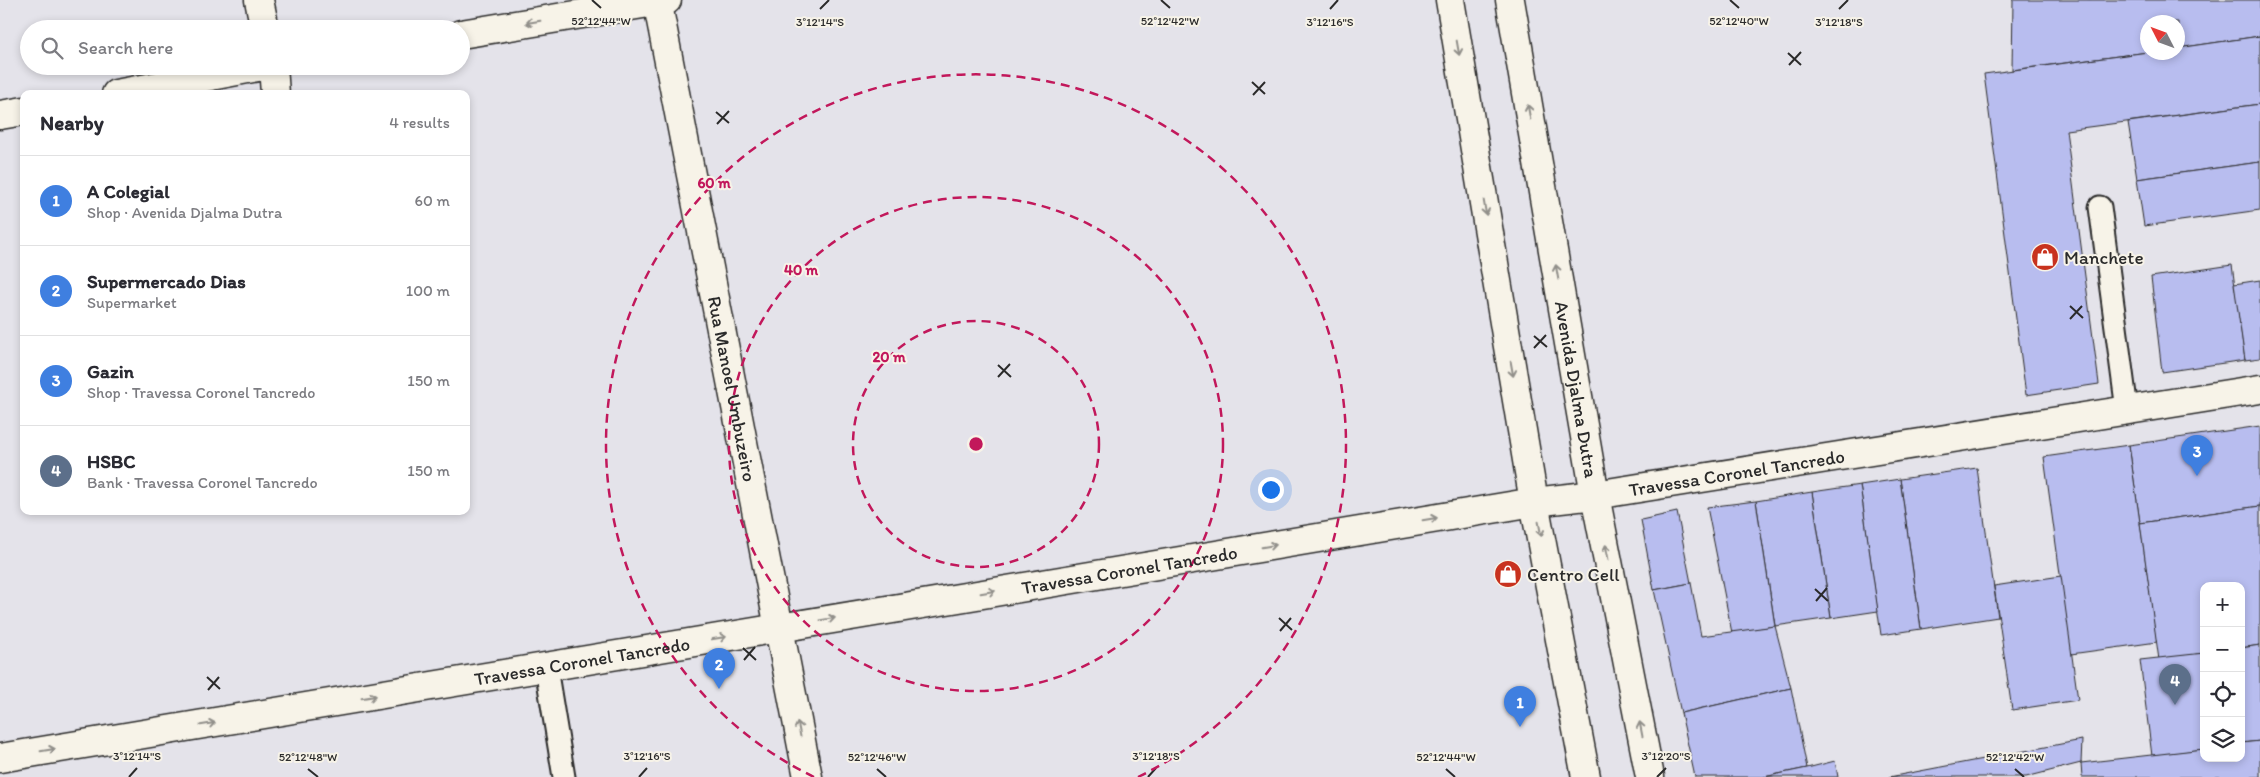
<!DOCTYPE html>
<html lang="en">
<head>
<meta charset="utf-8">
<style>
  :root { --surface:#fff; --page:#f7f7f7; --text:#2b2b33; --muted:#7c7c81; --line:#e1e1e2; --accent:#2563eb }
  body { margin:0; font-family:Itim,sans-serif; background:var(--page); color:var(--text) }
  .controls { position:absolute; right:15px; bottom:15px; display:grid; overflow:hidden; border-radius:10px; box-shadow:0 2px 8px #0003 }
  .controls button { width:45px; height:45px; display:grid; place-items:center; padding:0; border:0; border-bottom:1px solid var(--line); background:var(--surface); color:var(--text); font:25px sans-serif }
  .compass { position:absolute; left:2140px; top:15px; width:45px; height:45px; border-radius:50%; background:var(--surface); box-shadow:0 2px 8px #0003; rotate:312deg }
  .you { position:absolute; left:1270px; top:489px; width:18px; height:18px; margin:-12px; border:4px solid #fff; border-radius:50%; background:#1a73e8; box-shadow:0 0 0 8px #1a73e833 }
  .badge { display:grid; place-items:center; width:32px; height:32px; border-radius:50%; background:var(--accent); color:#fff; font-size:16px; font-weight:700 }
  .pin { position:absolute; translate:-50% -41px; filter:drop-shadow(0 1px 2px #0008) }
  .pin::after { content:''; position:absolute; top:26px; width:18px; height:15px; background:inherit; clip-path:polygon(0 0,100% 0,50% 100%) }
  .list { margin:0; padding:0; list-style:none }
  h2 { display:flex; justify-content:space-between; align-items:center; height:65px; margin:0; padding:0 20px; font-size:21px }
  h2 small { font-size:16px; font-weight:400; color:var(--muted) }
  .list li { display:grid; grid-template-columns:32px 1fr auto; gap:15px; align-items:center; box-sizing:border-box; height:90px; padding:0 20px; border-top:1px solid var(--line) }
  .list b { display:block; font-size:19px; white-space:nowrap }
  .list p { margin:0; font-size:16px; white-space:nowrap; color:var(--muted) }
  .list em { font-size:16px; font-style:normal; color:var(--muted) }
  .icon { flex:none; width:28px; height:28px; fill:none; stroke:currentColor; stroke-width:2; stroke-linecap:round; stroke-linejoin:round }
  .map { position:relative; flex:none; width:2260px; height:777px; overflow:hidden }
  .search { position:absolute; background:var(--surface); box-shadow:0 2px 8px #0003; left:20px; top:20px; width:450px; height:55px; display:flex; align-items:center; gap:12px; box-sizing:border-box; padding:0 18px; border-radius:28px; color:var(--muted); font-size:19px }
  .panel { position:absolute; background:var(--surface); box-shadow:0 2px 8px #0003; left:20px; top:90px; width:450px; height:425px; border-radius:10px }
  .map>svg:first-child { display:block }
  .building { fill:#b8bdef; stroke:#2b2b2b }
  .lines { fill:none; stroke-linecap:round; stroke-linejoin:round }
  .lane-casing { stroke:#2b2b2b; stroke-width:25 }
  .street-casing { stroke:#2b2b2b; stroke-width:31 }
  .secondary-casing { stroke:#2b2b2b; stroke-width:31 }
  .lane { stroke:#f7f3e8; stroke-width:21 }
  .street { stroke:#f7f3e8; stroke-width:28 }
  .secondary { stroke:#f7f3e8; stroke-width:28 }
  .oneway { stroke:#918f8a }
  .ticks { fill:none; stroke:#2b2b2b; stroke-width:2 }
  .ring { fill:none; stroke:#c2185b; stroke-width:2.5; stroke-dasharray:9 6 }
  .labels { text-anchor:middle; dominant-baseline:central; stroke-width:4; stroke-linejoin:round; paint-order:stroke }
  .poi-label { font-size:19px; fill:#2b2b2b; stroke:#f7f3e8; text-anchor:start }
  .street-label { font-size:19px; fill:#2b2b2b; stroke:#f7f3e8 }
  .ticks-label { font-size:12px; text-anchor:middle; fill:#2b2b2b; stroke:#f7f3e8; stroke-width:4; stroke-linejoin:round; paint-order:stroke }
  .centre { fill:#c2185b; stroke:#f7f3e8; stroke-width:2.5 }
  .ring-label { font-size:15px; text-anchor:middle; font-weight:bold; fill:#c2185b; stroke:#f7f3e8; stroke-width:4; stroke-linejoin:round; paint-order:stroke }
</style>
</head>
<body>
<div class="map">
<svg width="2260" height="777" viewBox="0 0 2260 777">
  <rect width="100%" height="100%" fill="#e4e3ea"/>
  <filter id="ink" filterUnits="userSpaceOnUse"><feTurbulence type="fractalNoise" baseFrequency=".02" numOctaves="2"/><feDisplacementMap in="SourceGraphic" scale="10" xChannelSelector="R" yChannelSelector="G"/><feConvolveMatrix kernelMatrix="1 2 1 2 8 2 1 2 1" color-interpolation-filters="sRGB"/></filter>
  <g filter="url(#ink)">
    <g class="building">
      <path d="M2013,0h247v36l-82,12v-26h-30v30l-136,18z"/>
      <path d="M2260,36v68l-194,26 33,254 -73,11 -42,-321 164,-22h30v-4z"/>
      <path d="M2260,104v58l-123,17 -9,-57z"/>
      <path d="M2260,162v48l-116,16 -7,-47z"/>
      <path d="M2232,265l13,95 -83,12 -11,-95z"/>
      <path d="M2260,280v78l-15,2 -11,-76z"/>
      <path d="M2260,426v80l-120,17 -11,-78z"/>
      <path d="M2129,445l28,197 -86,12 -27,-197z"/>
      <path d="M1977,468l21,149 -77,12 -21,-150z"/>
      <path d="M1900,479l21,150 -40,6 -21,-150z"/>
      <path d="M1860,485l18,126 -47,7 -19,-126z"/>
      <path d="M1812,492l19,126 -56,8 -19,-125z"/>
      <path d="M1756,501l19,125 -43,7 -25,-126z"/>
      <path d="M2260,506v139l-19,3v-62h-37v67l-45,7 -19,-137z"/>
      <path d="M1677,512l14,71 -37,7 -13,-70z"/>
      <path d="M2061,576l17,124 -66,10 -18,-124z"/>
      <path d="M1691,583l10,53 74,-10 16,62 -110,25 -27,-123z"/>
      <path d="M2260,645v96l-19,2v-95z"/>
      <path d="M2204,653v96l-52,7 -12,-96z"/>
      <path d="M1791,688l16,80 -43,9h-69l-14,-64z"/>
      <path d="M2082,740l-1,23 -55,14h-137z"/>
      <path d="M2260,741v36h-178l-1,-14 123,-14v9h37v-15z"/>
      <path d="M1835,761l3,16h-74l43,-9z"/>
    </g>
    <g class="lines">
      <g class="lane-casing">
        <g id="lane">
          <path d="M2100,207l27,203"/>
          <path d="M546,668l18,109"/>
        </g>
      </g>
      <g class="street-casing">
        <g id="street">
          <path d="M259,0l6,29"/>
          <path id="s1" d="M657,0l151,777"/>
          <path d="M461,34l206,-34"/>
          <path d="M273,66l2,28"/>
          <path d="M116,94l147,-28"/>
          <path d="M0,115l24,-4"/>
          <path id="s2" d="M0,758l1534,-256 61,-7 665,-106"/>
        </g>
      </g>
      <g class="secondary-casing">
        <g id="secondary">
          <path d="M1450,0l84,502 52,275"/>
          <path id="s3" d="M1510,0l85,495 55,282"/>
        </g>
      </g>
      <use href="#lane" class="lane"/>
      <use href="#street" class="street"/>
      <use href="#secondary" class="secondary"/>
    </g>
    <defs><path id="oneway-shaft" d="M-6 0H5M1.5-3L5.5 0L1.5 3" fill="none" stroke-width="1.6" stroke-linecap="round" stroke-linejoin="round" transform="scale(1.25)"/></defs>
    <g class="oneway">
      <use href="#oneway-shaft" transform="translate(533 22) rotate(171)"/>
      <use href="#oneway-shaft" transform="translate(1458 48) rotate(80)"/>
      <use href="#oneway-shaft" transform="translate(1529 112) rotate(-100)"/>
      <use href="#oneway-shaft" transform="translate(1485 208) rotate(80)"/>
      <use href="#oneway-shaft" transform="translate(1557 272) rotate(-100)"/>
      <use href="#oneway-shaft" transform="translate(1512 369) rotate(80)"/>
      <use href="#oneway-shaft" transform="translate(1430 519) rotate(-9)"/>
      <use href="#oneway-shaft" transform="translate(1540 529) rotate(79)"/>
      <use href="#oneway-shaft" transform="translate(1269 546) rotate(-9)"/>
      <use href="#oneway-shaft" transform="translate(1607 552) rotate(-101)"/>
      <use href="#oneway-shaft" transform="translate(988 592) rotate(-9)"/>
      <use href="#oneway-shaft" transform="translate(828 619) rotate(-9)"/>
      <use href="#oneway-shaft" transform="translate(719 638) rotate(-10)"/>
      <use href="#oneway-shaft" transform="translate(369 697) rotate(-9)"/>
      <use href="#oneway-shaft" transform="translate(208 724) rotate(-9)"/>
      <use href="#oneway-shaft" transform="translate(799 729) rotate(-101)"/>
      <use href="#oneway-shaft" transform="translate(1641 729) rotate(-101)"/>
      <use href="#oneway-shaft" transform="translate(48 750) rotate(-9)"/>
    </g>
  </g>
  <path class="ticks" d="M592,0l9,8M1161,0l9,8M1730,0l9,8M820,9l9,-9M1330,9l8,-9M1839,9l9,-9M1788,53l13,12M1789,65l12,-13M1252,82l13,12M1253,95l12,-13M716,112l13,11M717,124l12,-13M2070,306l13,12M2070,319l12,-13M1534,336l13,11M1534,348l12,-13M998,365l13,12M998,377l12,-13M1815,589l13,12M1816,601l11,-13M1279,618l13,12M1280,631l11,-13M743,648l13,12M744,660l11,-13M207,677l13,12M208,690l11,-13M308,769l10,8M877,769l9,8M1446,769l9,8M2015,769l9,8M129,777l8,-9M639,777l8,-9M1148,777l8,-9M1657,777l9,-9"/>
  <g class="ring">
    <circle cx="976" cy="444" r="123"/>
    <circle cx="976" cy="444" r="247"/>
    <path d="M814 777A370 370 0 1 1 1138 777"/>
  </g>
  <defs>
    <g id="shop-disc" transform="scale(1.4375)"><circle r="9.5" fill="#c8321e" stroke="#f7f3e8"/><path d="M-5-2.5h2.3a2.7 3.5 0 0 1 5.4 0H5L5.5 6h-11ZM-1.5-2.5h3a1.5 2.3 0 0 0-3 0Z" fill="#fff"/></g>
  </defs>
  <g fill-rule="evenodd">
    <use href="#shop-disc" x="2045" y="257"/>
    <use href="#shop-disc" x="1508" y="574"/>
  </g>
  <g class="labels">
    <g class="poi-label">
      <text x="2064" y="257">Manchete</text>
      <text x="1527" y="574">Centro Cell</text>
    </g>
    <g class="street-label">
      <text stroke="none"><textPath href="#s1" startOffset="396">Rua Manoel Umbuzeiro</textPath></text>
      <text stroke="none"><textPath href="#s3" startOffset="395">Avenida Djalma Dutra</textPath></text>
      <text stroke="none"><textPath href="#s2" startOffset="1760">Travessa Coronel Tancredo</textPath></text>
      <text stroke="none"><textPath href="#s2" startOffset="1145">Travessa Coronel Tancredo</textPath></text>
      <text stroke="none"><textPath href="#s2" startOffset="590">Travessa Coronel Tancredo</textPath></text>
    </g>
  </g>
  <g class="ticks-label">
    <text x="601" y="25">52°12'44"W</text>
    <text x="1170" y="25">52°12'42"W</text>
    <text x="1739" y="25">52°12'40"W</text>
    <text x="1330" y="26">3°12'16"S</text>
    <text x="820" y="26">3°12'14"S</text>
    <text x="1839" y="26">3°12'18"S</text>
    <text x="137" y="760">3°12'14"S</text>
    <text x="647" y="760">3°12'16"S</text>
    <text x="1156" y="760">3°12'18"S</text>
    <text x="1666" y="760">3°12'20"S</text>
    <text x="308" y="761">52°12'48"W</text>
    <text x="877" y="761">52°12'46"W</text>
    <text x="1446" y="761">52°12'44"W</text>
    <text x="2015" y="761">52°12'42"W</text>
  </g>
  <circle cx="976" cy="444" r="8" class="centre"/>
  <g class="ring-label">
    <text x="714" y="188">60 m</text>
    <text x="801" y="275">40 m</text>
    <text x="889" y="362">20 m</text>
  </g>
</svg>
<div class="controls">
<button>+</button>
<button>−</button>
<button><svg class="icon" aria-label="locate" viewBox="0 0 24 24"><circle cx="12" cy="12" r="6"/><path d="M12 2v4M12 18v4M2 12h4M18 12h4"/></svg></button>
<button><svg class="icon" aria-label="layers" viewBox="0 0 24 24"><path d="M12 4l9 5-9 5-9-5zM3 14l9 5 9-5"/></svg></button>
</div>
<svg class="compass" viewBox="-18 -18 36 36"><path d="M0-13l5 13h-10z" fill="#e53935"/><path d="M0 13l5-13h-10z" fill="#7c7c81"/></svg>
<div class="you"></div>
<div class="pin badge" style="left:1520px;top:727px;background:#3f7fe0">1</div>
<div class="pin badge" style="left:719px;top:689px;background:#3f7fe0">2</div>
<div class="pin badge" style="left:2197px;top:476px;background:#3f7fe0">3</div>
<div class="pin badge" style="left:2175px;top:705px;background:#5c6f8a">4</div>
<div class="search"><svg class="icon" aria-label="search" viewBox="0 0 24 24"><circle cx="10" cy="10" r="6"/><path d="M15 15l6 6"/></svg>Search here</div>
<section class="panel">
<h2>Nearby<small>4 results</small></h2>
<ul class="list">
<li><span class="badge" style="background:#3f7fe0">1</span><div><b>A Colegial</b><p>Shop · Avenida Djalma Dutra</p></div><em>60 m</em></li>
<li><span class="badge" style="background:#3f7fe0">2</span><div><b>Supermercado Dias</b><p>Supermarket</p></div><em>100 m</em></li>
<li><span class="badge" style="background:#3f7fe0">3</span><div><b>Gazin</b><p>Shop · Travessa Coronel Tancredo</p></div><em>150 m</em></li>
<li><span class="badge" style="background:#5c6f8a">4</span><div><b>HSBC</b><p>Bank · Travessa Coronel Tancredo</p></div><em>150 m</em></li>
</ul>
</section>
</div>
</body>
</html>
